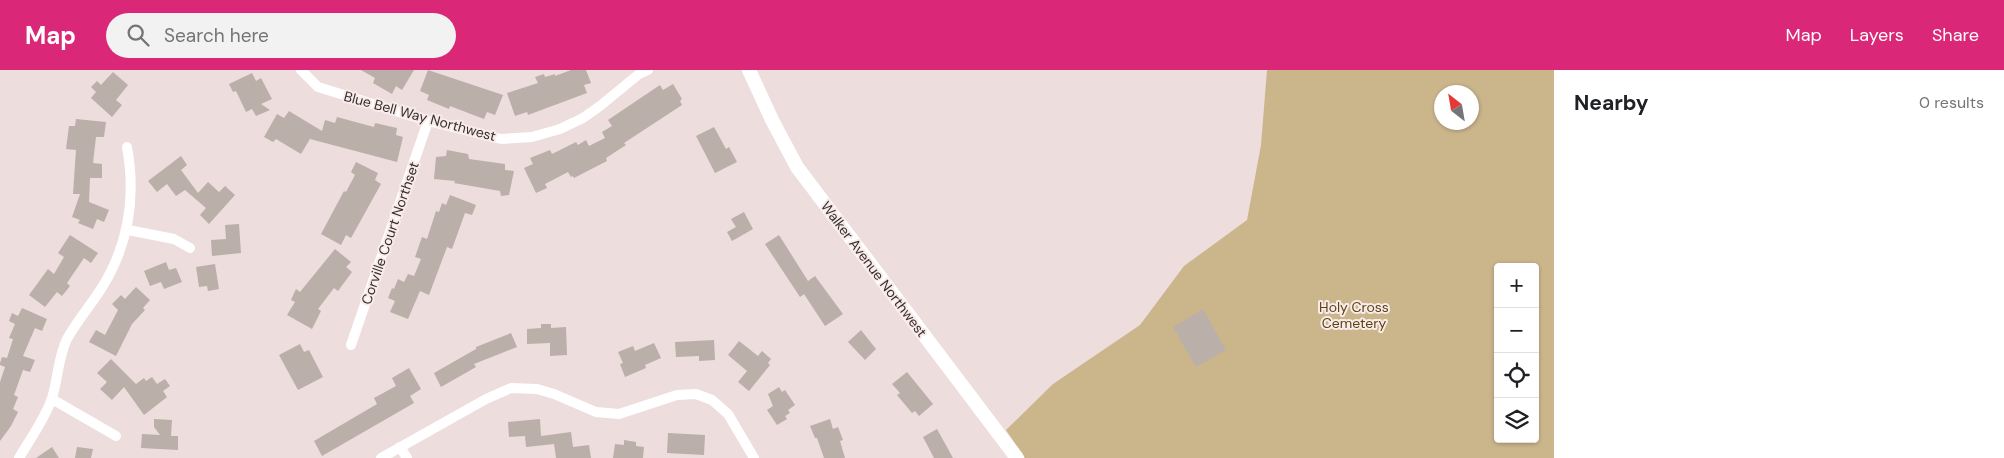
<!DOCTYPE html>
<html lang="en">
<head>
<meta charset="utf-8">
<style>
  :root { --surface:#fff; --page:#f2f2f2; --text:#202124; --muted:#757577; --line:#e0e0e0; --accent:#db2777 }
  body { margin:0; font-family:"DM Sans",sans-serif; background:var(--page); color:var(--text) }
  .controls { position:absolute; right:15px; bottom:15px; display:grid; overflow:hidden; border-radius:5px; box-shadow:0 1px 4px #0004 }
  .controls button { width:45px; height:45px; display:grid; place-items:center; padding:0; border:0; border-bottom:1px solid var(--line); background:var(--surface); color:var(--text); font:25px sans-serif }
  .compass { position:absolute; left:1434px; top:15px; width:45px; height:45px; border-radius:50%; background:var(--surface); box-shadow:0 1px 4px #0004; rotate:329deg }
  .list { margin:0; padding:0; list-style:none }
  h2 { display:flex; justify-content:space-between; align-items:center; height:65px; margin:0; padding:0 20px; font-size:21px }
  h2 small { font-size:16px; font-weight:400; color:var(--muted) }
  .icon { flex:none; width:28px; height:28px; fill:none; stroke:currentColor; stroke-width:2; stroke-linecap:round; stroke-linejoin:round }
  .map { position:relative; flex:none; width:1554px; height:388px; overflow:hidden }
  header { display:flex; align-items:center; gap:30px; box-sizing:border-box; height:70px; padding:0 25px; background:var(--accent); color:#fff }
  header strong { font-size:24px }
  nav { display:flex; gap:28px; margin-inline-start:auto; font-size:18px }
  .search { width:350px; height:45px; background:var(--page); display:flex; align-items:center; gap:12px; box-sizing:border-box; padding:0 18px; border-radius:28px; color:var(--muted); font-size:19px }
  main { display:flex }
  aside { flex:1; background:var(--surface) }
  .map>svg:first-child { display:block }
  .green { fill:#cbb68c; fill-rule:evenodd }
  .building { fill:#bbafa9 }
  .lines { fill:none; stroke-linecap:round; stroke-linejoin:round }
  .street { stroke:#fff; stroke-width:10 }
  .secondary { stroke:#fff; stroke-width:14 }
  .labels { text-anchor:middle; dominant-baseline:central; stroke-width:4; stroke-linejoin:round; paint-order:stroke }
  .street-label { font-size:14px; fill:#352f2f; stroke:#faebeb }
  .park-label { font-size:14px; fill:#5a430e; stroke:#faebeb }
</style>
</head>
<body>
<header>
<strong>Map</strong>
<div class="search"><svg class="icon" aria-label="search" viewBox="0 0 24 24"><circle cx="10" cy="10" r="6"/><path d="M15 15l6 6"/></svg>Search here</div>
<nav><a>Map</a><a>Layers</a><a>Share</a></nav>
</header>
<main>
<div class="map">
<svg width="1554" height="388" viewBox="0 0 1554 388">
  <rect width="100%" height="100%" fill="#eddddd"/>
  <path class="green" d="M1267,0h287v388h-529l-19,-28 47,-46 87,-59 44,-59 63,-46 14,-75zM1442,22h30v30h-30zM1498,197h37v172h-37z"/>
  <g class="building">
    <path d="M361,0h53l-12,20 -6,-4 -4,8 -19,-11 2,-5z"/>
    <path d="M428,0l75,25 -8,20 -8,-3 -3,7 -34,-13 -1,3 -22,-9 2,-5 -9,-4z"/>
    <path d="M571,0h15l5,13 -7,2 3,8 -59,22 -1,-3 -12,4 -8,-23 31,-10 -3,-6 9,-3 1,3 10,-3v2z"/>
    <path d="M113,2l15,13 -12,15 6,5 -10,12 -21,-19 5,-6 -5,-5 6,-6 4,4z"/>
    <path d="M252,3l4,8 5,-3 11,21 -11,5 9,6 -14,6 -4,-7 -6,3 -10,-21 -3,1 -4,-8z"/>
    <path d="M673,14l9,15 -2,2 2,4 -58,38 2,2 -20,13 1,3 -33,17 -1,-2 -2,1 -3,-5 -23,12 2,4 -11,5 -12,-25 9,-4 -3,-6 20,-8 2,4 24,-12 2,3 8,-5 3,6 16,-8 -3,-6 10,-6 -4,-6 52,-35 3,5z"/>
    <path d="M289,41l33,20 3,-11 10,3 2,-6 37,10 1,-4 22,5 -1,7 7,2 -6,25 -87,-23 -9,15 -25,-15 -3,3 -9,-5 13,-23 7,4z"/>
    <path d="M76,49l30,3 -2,15h-8l-3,26 9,1v14h-12l-1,24 20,8 -5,12 -7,-3 -4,10 -15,-6 2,-3 -8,-3 8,-23h-7l3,-44 -10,-1 3,-23h6z"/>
    <path d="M714,57l12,22 3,-2 8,15 -22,11 -19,-37z"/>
    <path d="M447,80l21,4 1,5 36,5v6l9,1 -5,24 -8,1 -1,-5 -46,-8 1,-2 -21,-2 2,-22 10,-1z"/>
    <path d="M181,86l6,9 -6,5 17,23 10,-11 11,10 6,-6 10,9 -26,29 -9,-9 6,-7 -21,-18 -9,6 -9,-12 -10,8 -9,-11z"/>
    <path d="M356,92l22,11 -3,7 6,4 -30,54 -5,-3 -5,10 -20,-11 23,-43 2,1 9,-17 -4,-3z"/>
    <path d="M450,125l26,10 -4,10 -7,-2 -13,36 -5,-2 -18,48 -9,-4 -12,28 -18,-7 5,-11 -7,-3 4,-10 2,1 4,-10 6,3 4,-8 6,2 7,-17 -6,-2 7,-20 5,2 9,-28 3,1 3,-9 4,2z"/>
    <path d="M744,142l9,17 -21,12 -5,-9 9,-5 -5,-8z"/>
    <path d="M239,154l2,29 -29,3 -1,-16 15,-1 -1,-14z"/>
    <path d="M70,165l28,18 -7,10 -7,-5 -17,25 3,3 -8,10 -5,-4 -12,15 -16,-12 19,-26 6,5 10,-17 -6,-4z"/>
    <path d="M779,165l29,46 7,-5 28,38 -18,12 -21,-32 -4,3 -35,-53z"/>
    <path d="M335,179l16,13 -5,5 6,5 -14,19 -4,-3 -16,21 3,2 -9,18 -25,-14 8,-13 -4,-2 5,-11 4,3z"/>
    <path d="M166,192l3,8 7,-2 6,14 -18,7 -3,-7 -11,4 -6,-15z"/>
    <path d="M215,194l4,25 -11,2 -1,-5 -8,1 -3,-20z"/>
    <path d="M136,217l14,13 -7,8 2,2 -13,14 -16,32 -27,-14 7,-12 9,5 13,-25 -6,-6 9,-9 4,4z"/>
    <path d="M22,238l25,11 -5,12 -7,-3 -12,28 12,4 -5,12 -7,-2 -9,25 4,2 -5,12 5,3 -7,14 -11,15v-59l5,-15 -5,-2v-2l2,-6 5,1 6,-19 -4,-1 6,-14 -6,-3 3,-8 6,3z"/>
    <path d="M1203,239l23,41 -30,17 -23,-40z"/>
    <path d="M541,254h10v4l15,-1 1,28 -17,1v-13l-23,1v-15l14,-1z"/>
    <path d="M861,260l15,19 -11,11 -17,-18z"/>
    <path d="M511,263l6,14 -43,17 2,3 -35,20 -7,-14 42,-24v-2z"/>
    <path d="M714,270l1,20 -16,1v-5l-23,1 -1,-15z"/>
    <path d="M739,271l19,15 4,-5 9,8 -3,4 2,2 -21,26 -11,-9 9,-11 -19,-16z"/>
    <path d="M654,273l7,15 -16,7 1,3 -21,9 -5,-13 3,-1 -5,-11 15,-6 2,5z"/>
    <path d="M300,274l4,8 5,-2 14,27 -25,13 -19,-35z"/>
    <path d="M111,289l25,25 8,-6 2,3 6,-4 5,7 8,-5 5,7 -7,5 4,6 -23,18 -20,-28 -12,13 -12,-11 7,-7 -10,-9z"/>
    <path d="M409,298l12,21 -11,7 4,7 -92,53 -8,-15 63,-37 -3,-6 22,-12 -4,-8z"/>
    <path d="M907,302l26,32 -14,12 -4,-5 -3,2 -15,-18 3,-2 -8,-9z"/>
    <path d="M779,317l3,5 3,-2 10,15 -7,5 2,3 -5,3 2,3 -10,6 -10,-15 6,-4 -5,-12z"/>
    <path d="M154,349l18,1 -1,16h7v14l-37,-2 1,-14 18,1 -6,-8z"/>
    <path d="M540,349l1,17 30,-4 2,15 16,-2 2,13h-35l-2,-14 -28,3 -1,-11 -16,1 -1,-15z"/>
    <path d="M830,349l3,10 5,-2 5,13 -3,1 5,17h-21l-7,-20h-2l-5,-12z"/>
    <path d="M937,359l16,29h-19l-11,-21z"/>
    <path d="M668,363l37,2 -1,20 -37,-2z"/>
    <path d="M624,370l12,2v4l8,1 -1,11h-30l2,-14 9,1z"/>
    <path d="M52,377l7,11h-23z"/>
    <path d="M77,377l16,2 -2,9h-16z"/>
  </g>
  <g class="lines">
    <g class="street">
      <path d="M301,0l17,17 110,34 73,18 31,-2 28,-8 23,-11 17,-12 39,-32 9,-4"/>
      <path d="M128,160l46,9 16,9"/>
      <path d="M351,275l77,-224"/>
      <path d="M52,329l64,37"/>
      <path d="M400,377l7,11"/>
      <path d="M19,388c11,-19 26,-39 33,-60 6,-19 6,-41 15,-59 10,-18 23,-33 34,-50 28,-44 35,-92 26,-142"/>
      <path d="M381,388l105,-59 25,-11 26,1 17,5 42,18 23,2 58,-19 19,-1 16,6 16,14 26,44"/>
    </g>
    <path class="secondary" d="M749,0l23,50 25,47 220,291"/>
  </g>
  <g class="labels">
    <g class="street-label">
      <text transform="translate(420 46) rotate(15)">Blue Bell Way Northwest</text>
      <text transform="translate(390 163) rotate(-71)">Corville Court Northset</text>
      <text transform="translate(874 199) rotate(53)">Walker Avenue Northwest</text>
    </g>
    <g class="park-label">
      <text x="1354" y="237">Holy Cross<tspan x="1354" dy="16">Cemetery</tspan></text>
    </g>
  </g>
</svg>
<div class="controls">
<button>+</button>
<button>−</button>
<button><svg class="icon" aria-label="locate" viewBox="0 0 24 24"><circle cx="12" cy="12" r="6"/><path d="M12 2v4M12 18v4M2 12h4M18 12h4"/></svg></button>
<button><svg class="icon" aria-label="layers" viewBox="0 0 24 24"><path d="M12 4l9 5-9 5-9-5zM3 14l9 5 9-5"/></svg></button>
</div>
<svg class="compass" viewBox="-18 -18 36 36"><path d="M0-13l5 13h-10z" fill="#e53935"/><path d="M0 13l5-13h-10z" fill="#757577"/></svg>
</div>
<aside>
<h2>Nearby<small>0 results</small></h2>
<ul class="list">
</ul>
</aside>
</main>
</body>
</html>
